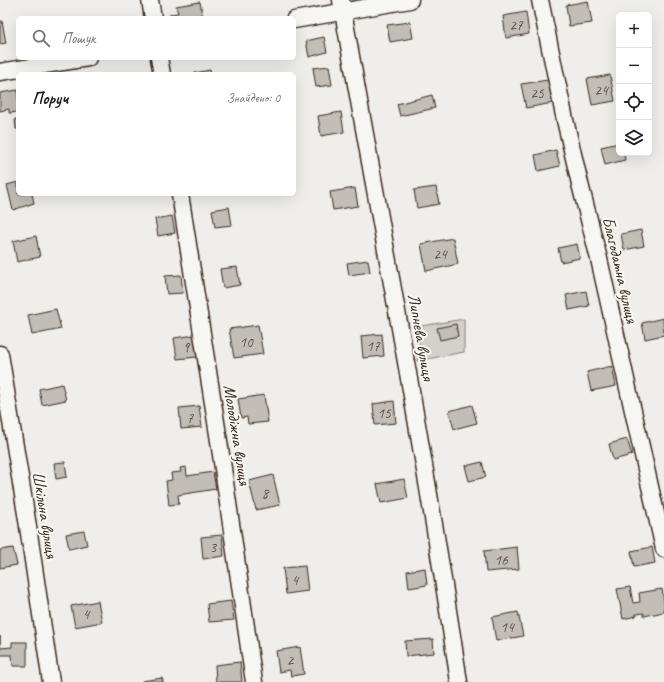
<!DOCTYPE html>
<html lang="uk">
<head>
<meta charset="utf-8">
<style>
  :root { --surface:#fff; --page:#f2f2f2; --text:#202124; --muted:#757577; --line:#e0e0e0 }
  body { margin:0; font-family:Caveat,sans-serif; background:var(--page); color:var(--text) }
  .controls { position:absolute; right:12px; top:12px; display:grid; overflow:hidden; border-radius:6px; box-shadow:0 4px 16px #0002 }
  .controls button { width:36px; height:36px; display:grid; place-items:center; padding:0; border:0; border-bottom:1px solid var(--line); background:var(--surface); color:var(--text); font:20px sans-serif }
  .list { margin:0; padding:0; list-style:none }
  h2 { display:flex; justify-content:space-between; align-items:center; height:52px; margin:0; padding:0 16px; font-size:17px }
  h2 small { font-size:13px; font-weight:400; color:var(--muted) }
  .icon { flex:none; width:22px; height:22px; fill:none; stroke:currentColor; stroke-width:2; stroke-linecap:round; stroke-linejoin:round }
  .map { position:relative; flex:none; width:664px; height:682px; overflow:hidden }
  .search { position:absolute; background:var(--surface); box-shadow:0 4px 16px #0002; left:16px; top:16px; width:280px; height:44px; display:flex; align-items:center; gap:10px; box-sizing:border-box; padding:0 14px; border-radius:6px; color:var(--muted); font-size:15px }
  .panel { position:absolute; background:var(--surface); box-shadow:0 4px 16px #0002; left:16px; top:72px; width:280px; height:124px; border-radius:6px }
  .map>svg:first-child { display:block }
  .green { fill:#d4d1cc; stroke:#887e75 }
  .building { fill:#c2bdb7; stroke:#3b2a1e }
  .lines { fill:none; stroke-linecap:round; stroke-linejoin:round }
  .street-casing { stroke:#3b2a1e; stroke-width:19 }
  .street { stroke:#f6f6f2; stroke-width:16 }
  .labels { text-anchor:middle; dominant-baseline:central; stroke-width:4; stroke-linejoin:round; paint-order:stroke }
  .number-label { font-size:15px; fill:#5d4f44 }
  .street-label { font-size:17px; fill:#3b2a1e; stroke:#f6f6f2 }
</style>
</head>
<body>
<div class="map">
<svg width="664" height="682" viewBox="0 0 664 682">
  <rect width="100%" height="100%" fill="#efeeea"/>
  <filter id="ink" filterUnits="userSpaceOnUse"><feTurbulence type="fractalNoise" baseFrequency=".025" numOctaves="2"/><feDisplacementMap in="SourceGraphic" scale="8" xChannelSelector="R" yChannelSelector="G"/><feConvolveMatrix kernelMatrix="1 2 1 2 8 2 1 2 1" color-interpolation-filters="sRGB"/></filter>
  <g filter="url(#ink)">
    <path class="green" d="M464,319v33l-47,9 4,-35z"/>
    <g class="building">
      <path d="M588,1l4,22 -23,3 -3,-21z"/>
      <path d="M200,2l3,16h-33v-4l8,-1 -2,-7z"/>
      <path d="M526,12l3,22 -23,4 -3,-22z"/>
      <path d="M0,21h2l4,22 -6,1z"/>
      <path d="M410,22l3,16 -23,4 -3,-17z"/>
      <path d="M324,37l3,15 -18,5 -3,-16z"/>
      <path d="M329,66l3,19 -16,2 -3,-19z"/>
      <path d="M210,70l1,4h-22z"/>
      <path d="M610,75l5,26 -23,4 -5,-26z"/>
      <path d="M548,80l5,23 -27,5 -5,-24z"/>
      <path d="M18,90v22l-9,1v-4l-9,2v-18z"/>
      <path d="M432,95l3,13 -35,8 -3,-12z"/>
      <path d="M341,112l3,20 -23,4 -3,-20z"/>
      <path d="M15,119h3v10h-2z"/>
      <path d="M619,143v10h5l1,7 -20,5 -4,-18z"/>
      <path d="M556,150l4,16 -22,5 -3,-16z"/>
      <path d="M18,182v12h14l2,9 -21,7 -6,-25z"/>
      <path d="M436,187l3,17 -22,4 -3,-18z"/>
      <path d="M355,188l3,18 -25,4 -3,-18z"/>
      <path d="M229,207l3,18 -17,2 -3,-17z"/>
      <path d="M172,216l3,17 -17,3 -3,-17z"/>
      <path d="M641,230l3,16 -20,4 -3,-16z"/>
      <path d="M36,236l4,21 -23,5 -4,-21z"/>
      <path d="M453,238l5,26 -32,7 -5,-27z"/>
      <path d="M577,244l3,14 -19,4 -3,-14z"/>
      <path d="M368,260l2,12 -21,3 -2,-12z"/>
      <path d="M237,267l3,18 -17,3 -3,-19z"/>
      <path d="M181,275l2,18 -16,1 -2,-18z"/>
      <path d="M586,291l3,15 -20,4 -3,-15z"/>
      <path d="M56,309l5,20 -29,6 -4,-20z"/>
      <path d="M663,318l1,17 -19,4 -3,-16z"/>
      <path d="M456,324l2,12 -18,4 -3,-12z"/>
      <path d="M258,325l5,29 -29,4 -5,-29z"/>
      <path d="M382,334l2,22 -21,2 -2,-22z"/>
      <path d="M195,335l2,22 -20,2 -3,-21z"/>
      <path d="M612,366l4,20 -25,5 -4,-19z"/>
      <path d="M62,384l4,16 -24,5 -3,-16z"/>
      <path d="M264,395l4,27 -20,2 -1,-7 -6,1 -3,-19z"/>
      <path d="M394,401l2,22 -21,2 -2,-21z"/>
      <path d="M472,405l5,18 -23,6 -5,-18z"/>
      <path d="M199,406l3,21 -21,2 -2,-21z"/>
      <path d="M627,439l5,16 -19,5 -4,-16z"/>
      <path d="M65,462l2,15 -11,2 -2,-16z"/>
      <path d="M482,462l4,15 -17,4 -4,-15z"/>
      <path d="M186,467l1,9 26,-4 3,17 -38,6 1,9 -10,1 -3,-24 6,-1 -1,-7 10,-1 -1,-4z"/>
      <path d="M273,475l7,30 -24,5 -7,-29z"/>
      <path d="M404,479l4,19 -27,5 -4,-19z"/>
      <path d="M84,531l3,14 -18,4 -3,-15z"/>
      <path d="M222,535l2,21 -21,3 -2,-22z"/>
      <path d="M517,547l2,22 -33,3 -2,-21z"/>
      <path d="M652,547l3,16 -21,4 -3,-16z"/>
      <path d="M13,548l4,17 -17,3v-18z"/>
      <path d="M305,566l3,25 -22,3 -3,-26z"/>
      <path d="M425,568l2,17 -18,3 -2,-17z"/>
      <path d="M630,587l3,16 7,-1 -1,-9 23,-4 2,13v10l-20,4v-3l-8,1v2l-13,3 -6,-30z"/>
      <path d="M98,601l4,21 -27,5 -4,-21z"/>
      <path d="M231,601l3,19 -25,2 -2,-18z"/>
      <path d="M518,612l5,24 -27,5 -4,-24z"/>
      <path d="M0,636v12l12,-1v-5h15v24h-14l-1,-11h-12z"/>
      <path d="M433,639l1,14 -28,3 -1,-15z"/>
      <path d="M300,647l4,27 -13,2 -1,-6 -11,2 -3,-21z"/>
      <path d="M240,662l2,20h-26l-1,-17z"/>
      <path d="M162,678l1,4h-21v-1z"/>
    </g>
    <g class="lines">
      <g class="street-casing">
        <g id="street">
          <path d="M150,0l3,18"/>
          <path d="M341,0c40,227 84,454 118,682"/>
          <path d="M540,0l25,120 16,68 18,71 65,290"/>
          <path d="M294,20l116,-20"/>
          <path d="M159,58l3,16"/>
          <path d="M0,72l88,-14"/>
          <path d="M180,194l39,247 35,241"/>
          <path d="M0,354l27,166 24,162"/>
        </g>
      </g>
      <use href="#street" class="street"/>
    </g>
  </g>
  <g class="labels">
    <g class="number-label">
      <text x="516" y="25">27</text>
      <text x="601" y="90">24</text>
      <text x="537" y="93">25</text>
      <text x="440" y="254">24</text>
      <text x="246" y="342">10</text>
      <text x="373" y="346">17</text>
      <text x="186" y="347">9</text>
      <text x="384" y="413">15</text>
      <text x="190" y="418">7</text>
      <text x="265" y="493">8</text>
      <text x="213" y="547">3</text>
      <text x="501" y="560">16</text>
      <text x="295" y="580">4</text>
      <text x="86" y="614">4</text>
      <text x="507" y="627">14</text>
      <text x="290" y="660">2</text>
    </g>
    <g class="street-label">
      <text transform="translate(620 270) rotate(77)">Благодатна вулиця</text>
      <text transform="translate(421 337) rotate(80)">Липнева вулиця</text>
      <text transform="translate(237 435) rotate(81)">Молодіжна вулиця</text>
      <text transform="translate(45 515) rotate(81)">Шкільна вулиця</text>
    </g>
  </g>
</svg>
<div class="controls">
<button>+</button>
<button>−</button>
<button><svg class="icon" aria-label="locate" viewBox="0 0 24 24"><circle cx="12" cy="12" r="6"/><path d="M12 2v4M12 18v4M2 12h4M18 12h4"/></svg></button>
<button><svg class="icon" aria-label="layers" viewBox="0 0 24 24"><path d="M12 4l9 5-9 5-9-5zM3 14l9 5 9-5"/></svg></button>
</div>
<div class="search"><svg class="icon" aria-label="search" viewBox="0 0 24 24"><circle cx="10" cy="10" r="6"/><path d="M15 15l6 6"/></svg>Пошук</div>
<section class="panel">
<h2>Поруч<small>Знайдено: 0</small></h2>
<ul class="list">
</ul>
</section>
</div>
</body>
</html>
